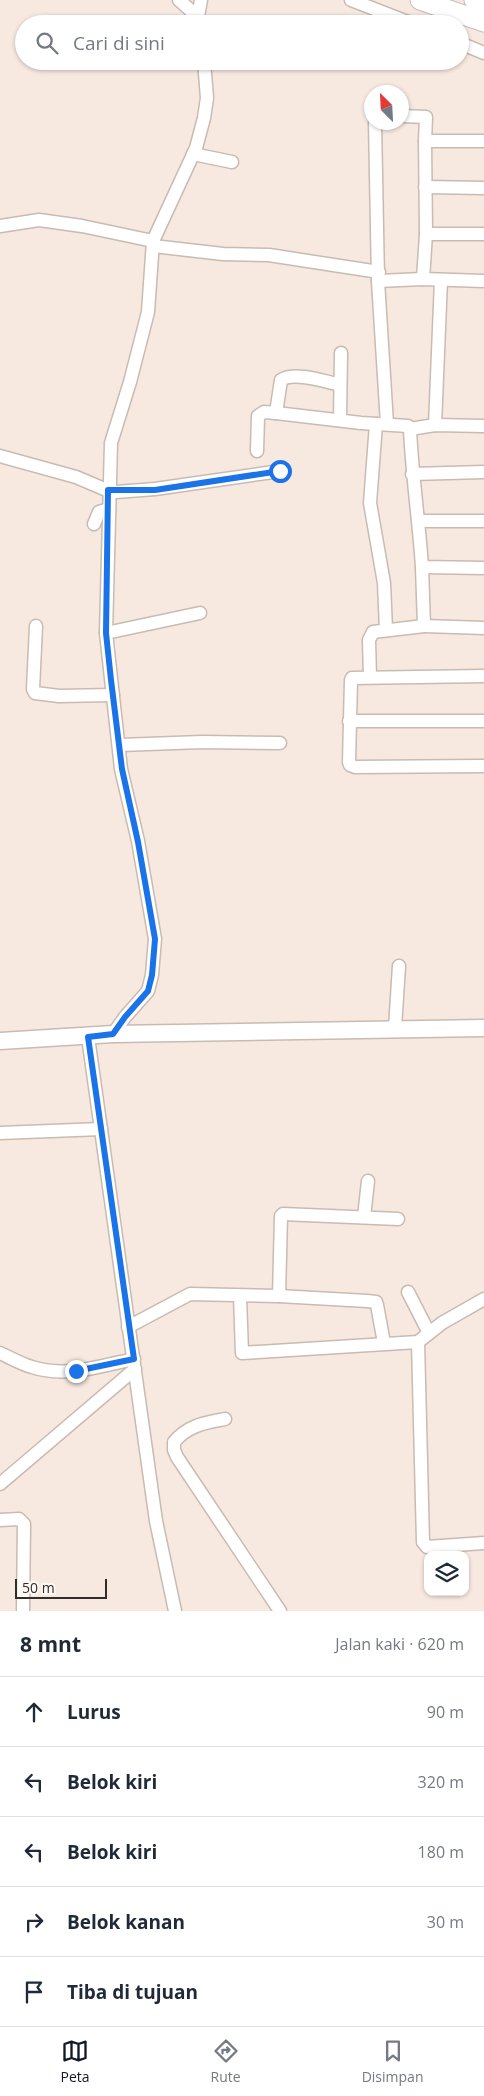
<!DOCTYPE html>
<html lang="id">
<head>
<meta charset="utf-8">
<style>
  :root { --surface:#fff; --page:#f2f2f3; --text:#1f2937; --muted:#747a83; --line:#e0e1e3; --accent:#111827 }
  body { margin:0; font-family:"Open Sans",sans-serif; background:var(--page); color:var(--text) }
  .controls { position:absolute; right:15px; bottom:15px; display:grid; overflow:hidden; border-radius:10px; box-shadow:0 1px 4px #0004 }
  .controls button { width:45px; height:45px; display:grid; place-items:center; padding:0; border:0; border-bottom:1px solid var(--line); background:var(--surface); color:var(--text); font:25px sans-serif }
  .compass { position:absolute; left:364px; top:85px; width:45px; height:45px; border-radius:50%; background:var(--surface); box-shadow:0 1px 4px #0004; rotate:336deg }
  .scale { position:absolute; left:15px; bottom:12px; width:92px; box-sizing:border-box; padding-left:5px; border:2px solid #322d29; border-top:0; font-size:14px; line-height:18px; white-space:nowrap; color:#322d29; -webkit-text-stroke:4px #fef8f5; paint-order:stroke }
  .stop { position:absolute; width:15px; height:15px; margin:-11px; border:4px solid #1a73e8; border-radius:50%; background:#fff }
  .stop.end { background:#1a73e8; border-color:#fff; box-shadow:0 1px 5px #0008 }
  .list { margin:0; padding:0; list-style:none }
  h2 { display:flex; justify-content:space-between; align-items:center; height:65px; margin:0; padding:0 20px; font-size:21px }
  h2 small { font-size:16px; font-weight:400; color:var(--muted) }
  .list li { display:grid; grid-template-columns:32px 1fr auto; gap:15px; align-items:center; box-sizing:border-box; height:70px; padding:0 20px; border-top:1px solid var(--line) }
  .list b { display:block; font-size:19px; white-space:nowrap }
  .list em { font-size:16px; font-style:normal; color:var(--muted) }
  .icon { flex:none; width:28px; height:28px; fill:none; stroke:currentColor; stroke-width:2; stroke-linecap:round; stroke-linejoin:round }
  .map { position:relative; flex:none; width:484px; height:1611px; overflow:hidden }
  .search { position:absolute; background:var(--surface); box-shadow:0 1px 4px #0004; left:15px; right:15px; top:15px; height:55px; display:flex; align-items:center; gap:12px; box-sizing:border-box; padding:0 18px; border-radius:28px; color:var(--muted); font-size:19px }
  .sheet { height:415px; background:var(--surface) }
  nav { display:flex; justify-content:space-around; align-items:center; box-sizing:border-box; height:70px; border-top:1px solid var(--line); background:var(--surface); font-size:14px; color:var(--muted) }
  nav a { display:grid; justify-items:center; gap:2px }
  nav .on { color:var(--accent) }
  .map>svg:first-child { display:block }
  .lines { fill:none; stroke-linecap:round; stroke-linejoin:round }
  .minor-casing { stroke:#c8bbb1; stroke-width:15 }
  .major-casing { stroke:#c8bbb1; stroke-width:19 }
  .highway-casing { stroke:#c8bbb1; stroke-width:21 }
  .minor { stroke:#fff; stroke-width:12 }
  .major { stroke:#fff; stroke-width:16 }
  .highway { stroke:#fff; stroke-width:19 }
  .route { stroke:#1a73e8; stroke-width:6 }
</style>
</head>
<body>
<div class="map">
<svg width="484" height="1611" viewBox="0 0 484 1611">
  <rect width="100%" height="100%" fill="#f7e9e0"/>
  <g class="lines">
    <g class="minor-casing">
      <g id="minor">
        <path d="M179,0l19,17"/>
        <path d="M351,0l62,24"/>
        <path d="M199,24l-1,-7 3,-17"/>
        <path d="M460,43l24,10"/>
        <path d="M402,116l24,1 -1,24"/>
        <path d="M375,122l3,159 9,143"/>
        <path d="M193,154l39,8"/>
        <path d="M425,187l59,1"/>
        <path d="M0,226l39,-6 43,6 71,15"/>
        <path d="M426,234h58"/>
        <path d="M153,246l70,8 46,1 110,17"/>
        <path d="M423,279l3,-45 -1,-93h59"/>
        <path d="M378,281l45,-2 61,2"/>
        <path d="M276,413l85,10 47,3 2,3 25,-4 49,1"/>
        <path d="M340,419l1,-66"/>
        <path d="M376,424l-6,79 14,80 2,47"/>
        <path d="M435,425l6,-145"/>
        <path d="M410,429c2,46 9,92 12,138l62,1"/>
        <path d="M257,451l1,-35 6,-4 12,1 5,-33c12,-9 44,1 59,5"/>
        <path d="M0,456l76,21 33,14 7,1 39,-3 125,-18"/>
        <path d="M412,474l72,-2"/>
        <path d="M419,521h65"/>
        <path d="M94,524l5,-12 10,-3"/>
        <path d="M36,626l-3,63 2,4 24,3 54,-1"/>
        <path d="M424,626l60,2"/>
        <path d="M106,633l94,-20"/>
        <path d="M484,676l-132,2 -1,2 -2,82 1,3 5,2 129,-1"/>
        <path d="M370,677l-1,-37 4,-8 51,-6 -2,-59"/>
        <path d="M349,721h135"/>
        <path d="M120,745l82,-3 78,1"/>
        <path d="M395,1028l4,-62"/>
        <path d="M113,1034l12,-17 23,-26 4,-16 3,-36 -17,-98 -17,-72 -15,-136 5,-190 19,-61 18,-70 5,-71 43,-93 8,-30 3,-20 -3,-37"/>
        <path d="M88,1037l68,484 19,90"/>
        <path d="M0,1133l101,-4"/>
        <path d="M364,1217l4,-36"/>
        <path d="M408,1292l21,41"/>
        <path d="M240,1296l2,57 176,-11 24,-19 42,-24"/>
        <path d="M279,1296l2,-80 2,-2 115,5"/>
        <path d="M128,1327l62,-33 89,2 88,5 9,1 1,3 7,38"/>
        <path d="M418,1342l5,200 4,5 57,-4"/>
        <path d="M0,1353c11,5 21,11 32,14 33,11 69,-1 102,-8"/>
        <path d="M225,1419c-20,4 -37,6 -51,23v8l3,7 103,154"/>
        <path d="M0,1484l135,-115"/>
        <path d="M0,1520l19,-1 5,5 -1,87"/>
      </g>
    </g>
    <g class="major-casing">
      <path id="major" d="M0,1041l113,-7 371,-6"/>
    </g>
    <g class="highway-casing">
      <g id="highway">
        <path d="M420,0l64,22"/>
        <path d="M474,0l10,4"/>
      </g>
    </g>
    <use href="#minor" class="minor"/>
    <use href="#major" class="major"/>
    <use href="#highway" class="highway"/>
  </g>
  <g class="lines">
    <path class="route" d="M76,1371l58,-12 -46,-322 25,-3 12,-17 23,-26 4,-16 3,-36 -17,-97 -16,-73 -11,-89 -5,-47 2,-143h47l125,-19"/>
  </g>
</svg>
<div class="controls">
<button><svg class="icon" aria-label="layers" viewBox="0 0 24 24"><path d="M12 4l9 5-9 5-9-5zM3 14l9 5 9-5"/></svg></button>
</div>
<svg class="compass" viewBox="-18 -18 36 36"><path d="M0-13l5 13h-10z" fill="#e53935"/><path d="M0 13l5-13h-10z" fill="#747a83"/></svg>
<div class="scale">50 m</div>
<div class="stop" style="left:280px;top:471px"></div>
<div class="stop end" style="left:76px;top:1371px"></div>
<div class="search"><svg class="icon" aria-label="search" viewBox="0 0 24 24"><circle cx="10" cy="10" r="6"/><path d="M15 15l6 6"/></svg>Cari di sini</div>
</div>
<section class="sheet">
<h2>8 mnt<small>Jalan kaki · 620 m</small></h2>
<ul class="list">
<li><svg class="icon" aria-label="ahead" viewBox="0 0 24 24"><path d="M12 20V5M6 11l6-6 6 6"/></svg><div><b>Lurus</b></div><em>90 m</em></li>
<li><svg class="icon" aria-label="left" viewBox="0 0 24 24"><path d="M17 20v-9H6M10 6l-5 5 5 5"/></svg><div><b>Belok kiri</b></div><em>320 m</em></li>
<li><svg class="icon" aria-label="left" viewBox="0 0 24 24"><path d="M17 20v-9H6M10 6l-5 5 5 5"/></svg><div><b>Belok kiri</b></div><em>180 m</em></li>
<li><svg class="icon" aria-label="right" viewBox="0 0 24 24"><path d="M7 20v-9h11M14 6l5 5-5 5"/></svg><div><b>Belok kanan</b></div><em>30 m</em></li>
<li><svg class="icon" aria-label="arrive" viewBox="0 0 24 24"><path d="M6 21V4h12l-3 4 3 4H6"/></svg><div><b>Tiba di tujuan</b></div></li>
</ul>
</section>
<nav>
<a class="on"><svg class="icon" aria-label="map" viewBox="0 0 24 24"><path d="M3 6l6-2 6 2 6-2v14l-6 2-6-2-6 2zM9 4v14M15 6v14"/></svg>Peta</a>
<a><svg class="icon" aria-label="directions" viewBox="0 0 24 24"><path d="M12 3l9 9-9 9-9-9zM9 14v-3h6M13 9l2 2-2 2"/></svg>Rute</a>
<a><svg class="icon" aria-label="saved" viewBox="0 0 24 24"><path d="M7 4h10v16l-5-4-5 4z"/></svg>Disimpan</a>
</nav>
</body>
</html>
